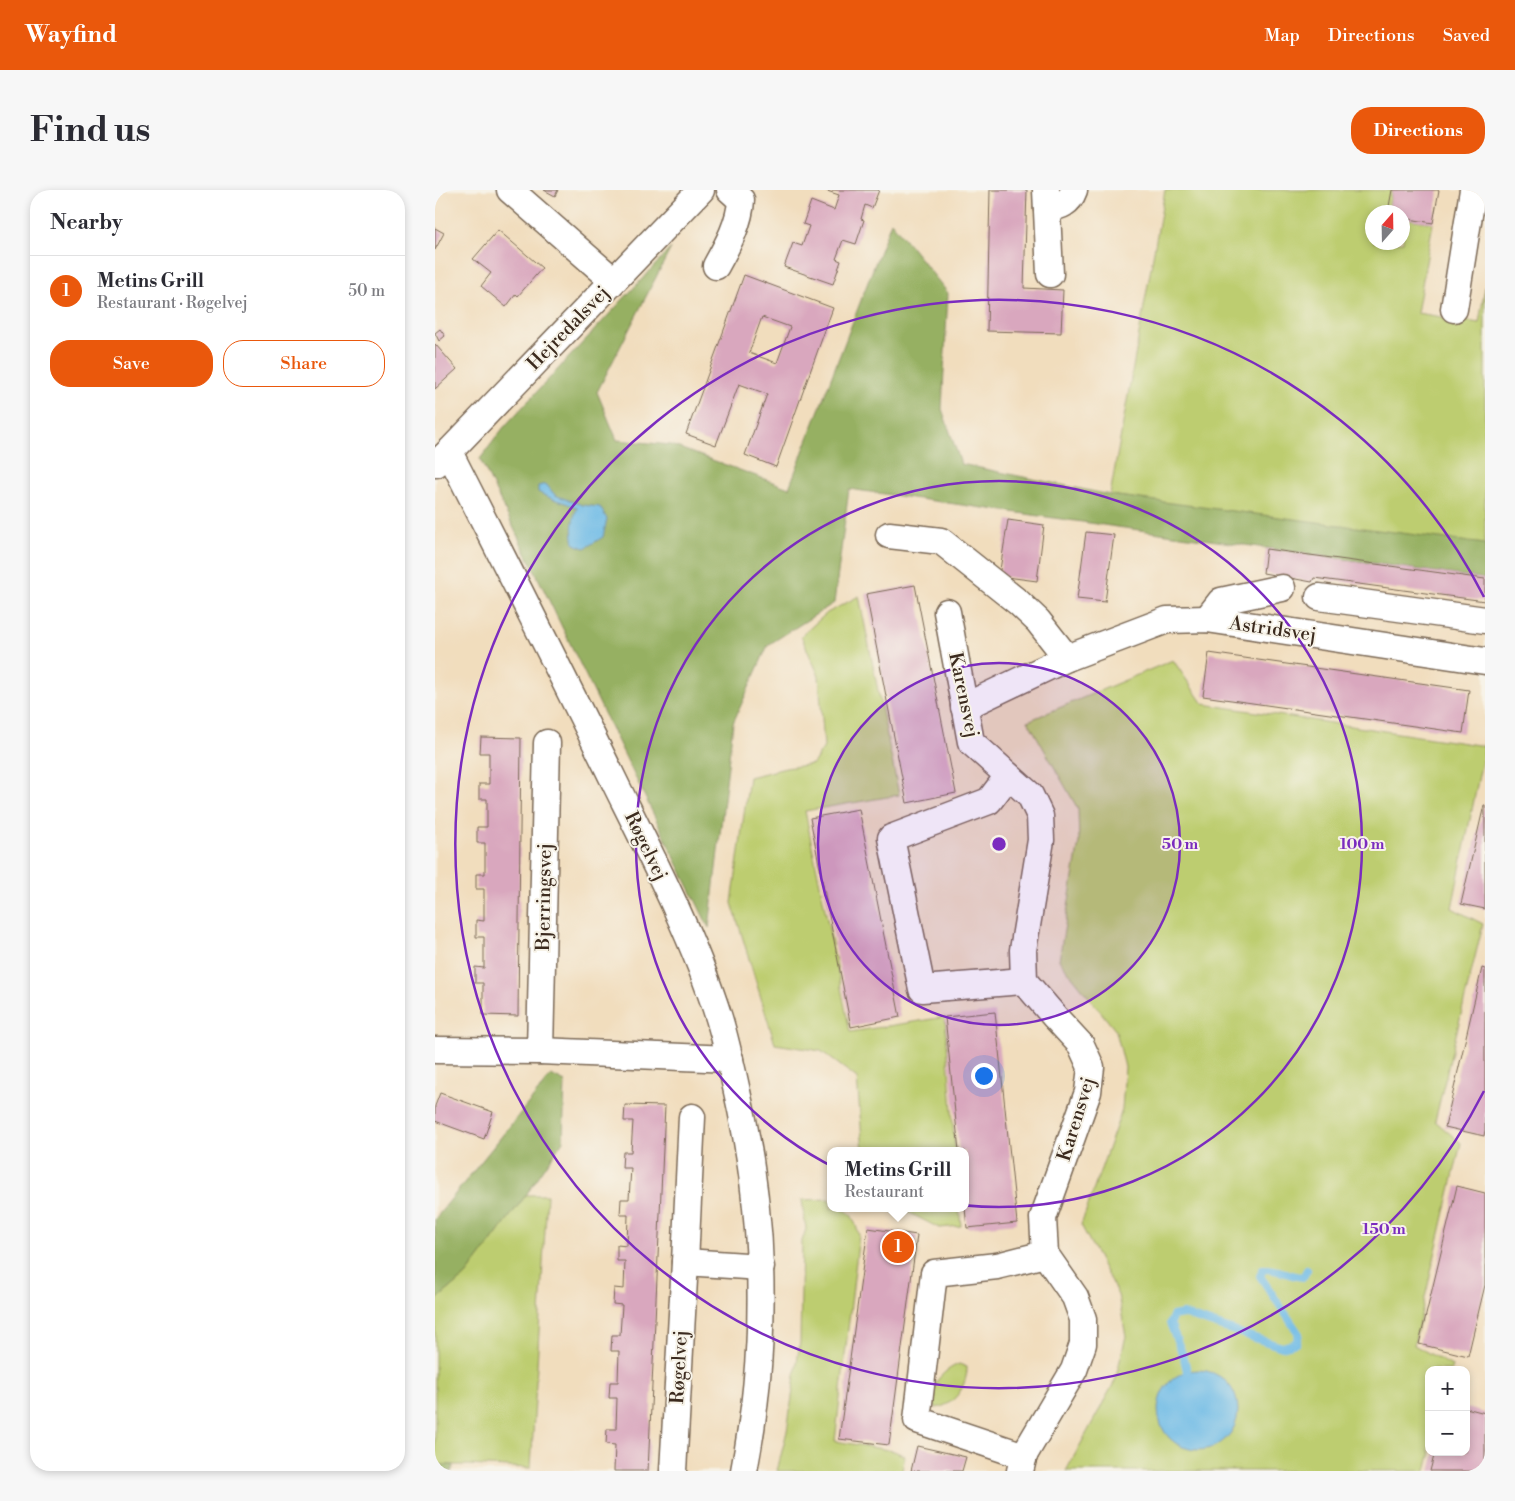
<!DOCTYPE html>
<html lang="en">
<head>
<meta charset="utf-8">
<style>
  :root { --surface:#fff; --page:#f7f7f7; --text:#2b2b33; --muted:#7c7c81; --line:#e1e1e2; --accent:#ea580c }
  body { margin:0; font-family:"Libre Bodoni",serif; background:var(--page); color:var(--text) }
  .controls { position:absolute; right:15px; bottom:15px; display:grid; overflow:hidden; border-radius:10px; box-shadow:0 2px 8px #0003 }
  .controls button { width:45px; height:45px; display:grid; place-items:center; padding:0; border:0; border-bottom:1px solid var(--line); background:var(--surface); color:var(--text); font:25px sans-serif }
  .compass { position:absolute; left:930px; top:15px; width:45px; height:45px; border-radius:50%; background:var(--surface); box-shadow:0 2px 8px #0003; rotate:20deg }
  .you { position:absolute; left:548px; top:885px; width:18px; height:18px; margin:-12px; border:4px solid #fff; border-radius:50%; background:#1a73e8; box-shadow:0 0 0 8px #1a73e833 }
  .badge { display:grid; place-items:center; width:32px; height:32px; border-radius:50%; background:var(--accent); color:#fff; font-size:16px; font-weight:700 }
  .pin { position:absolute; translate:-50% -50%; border:2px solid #fff; box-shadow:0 1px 5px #0006 }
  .popup { position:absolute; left:392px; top:957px; width:142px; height:65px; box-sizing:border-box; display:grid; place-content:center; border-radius:10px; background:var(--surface); filter:drop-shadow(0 1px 4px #0005); font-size:16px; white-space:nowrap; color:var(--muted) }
  .popup b { font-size:19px; color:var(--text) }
  .popup::after { content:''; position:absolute; left:50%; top:100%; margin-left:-10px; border:10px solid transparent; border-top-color:var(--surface) }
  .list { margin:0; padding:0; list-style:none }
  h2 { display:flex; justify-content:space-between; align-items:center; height:65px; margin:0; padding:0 20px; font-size:21px }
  h2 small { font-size:16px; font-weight:400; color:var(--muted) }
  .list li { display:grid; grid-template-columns:32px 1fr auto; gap:15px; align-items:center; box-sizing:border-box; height:70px; padding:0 20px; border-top:1px solid var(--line) }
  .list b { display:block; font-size:19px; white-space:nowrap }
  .list p { margin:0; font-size:16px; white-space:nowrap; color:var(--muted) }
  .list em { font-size:16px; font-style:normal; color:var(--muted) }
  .actions { display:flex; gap:10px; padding:15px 20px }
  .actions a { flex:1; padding:11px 0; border:1px solid var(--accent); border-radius:20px; text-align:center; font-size:18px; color:var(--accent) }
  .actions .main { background:var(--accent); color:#fff }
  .map { position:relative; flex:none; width:1050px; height:1281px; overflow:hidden; border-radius:20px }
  header { display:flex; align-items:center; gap:30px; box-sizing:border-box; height:70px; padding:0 25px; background:var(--accent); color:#fff }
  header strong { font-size:24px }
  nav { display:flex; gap:28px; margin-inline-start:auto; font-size:18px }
  .intro { display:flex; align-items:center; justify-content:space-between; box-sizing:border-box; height:120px; padding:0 30px }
  h1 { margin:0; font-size:35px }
  .button { padding:12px 22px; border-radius:20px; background:var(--accent); color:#fff; font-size:18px; font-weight:700 }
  main { display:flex; gap:30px; padding:0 30px }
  aside { flex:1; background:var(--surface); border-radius:20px; box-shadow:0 2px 8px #0003 }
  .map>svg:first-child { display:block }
  .green { fill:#bdcd6f; stroke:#7c7c46 }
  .forest { fill:#96b062; stroke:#686d40 }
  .water { fill:#6cbae6; stroke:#547282 }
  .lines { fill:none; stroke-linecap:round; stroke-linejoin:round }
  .stream { stroke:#6cbae6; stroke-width:8 }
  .building { fill:#d9a7be; fill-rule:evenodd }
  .minor-casing { stroke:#7b6956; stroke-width:29 }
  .minor { stroke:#fff; stroke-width:26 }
  .ring { fill:none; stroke:#7b2cbf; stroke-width:2.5 }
  .labels { text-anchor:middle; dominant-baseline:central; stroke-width:4; stroke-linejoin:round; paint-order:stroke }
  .street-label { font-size:19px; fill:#3b2a1e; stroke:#f7f3e8 }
  .centre { fill:#7b2cbf; stroke:#f7f3e8; stroke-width:2.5 }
  .ring-label { font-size:15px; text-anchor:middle; font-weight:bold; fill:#7b2cbf; stroke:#f7f3e8; stroke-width:4; stroke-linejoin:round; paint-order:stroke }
</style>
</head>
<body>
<header>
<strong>Wayfind</strong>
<nav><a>Map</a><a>Directions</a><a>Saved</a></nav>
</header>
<div class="intro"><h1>Find us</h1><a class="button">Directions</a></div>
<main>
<aside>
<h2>Nearby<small></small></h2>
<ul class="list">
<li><span class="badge">1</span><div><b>Metins Grill</b><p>Restaurant · Røgelvej</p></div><em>50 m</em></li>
</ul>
<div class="actions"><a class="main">Save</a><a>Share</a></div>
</aside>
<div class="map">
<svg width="1050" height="1281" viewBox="0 0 1050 1281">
  <rect width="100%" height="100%" fill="#f7f3e8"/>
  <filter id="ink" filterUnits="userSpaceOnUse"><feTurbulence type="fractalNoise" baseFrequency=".02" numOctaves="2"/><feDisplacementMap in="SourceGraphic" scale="10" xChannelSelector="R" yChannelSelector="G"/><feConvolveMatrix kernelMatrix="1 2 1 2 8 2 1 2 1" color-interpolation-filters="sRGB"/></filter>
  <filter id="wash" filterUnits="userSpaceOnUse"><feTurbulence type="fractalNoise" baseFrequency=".0096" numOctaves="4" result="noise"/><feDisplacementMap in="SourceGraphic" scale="20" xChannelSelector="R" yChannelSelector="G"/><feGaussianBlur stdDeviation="1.12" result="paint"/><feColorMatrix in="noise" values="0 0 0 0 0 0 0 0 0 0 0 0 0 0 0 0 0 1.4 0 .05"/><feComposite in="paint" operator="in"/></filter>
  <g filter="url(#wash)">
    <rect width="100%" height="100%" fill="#f1ddbd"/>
    <g class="green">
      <path d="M730,0h227l-4,22h-15v30h30v-24l30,5 -16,90 62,10 6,-36v261l-375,-53z"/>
      <path d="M424,406l40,199 -94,16 45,221 95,-15 10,134h-92l-6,-73 -36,-27 -46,-7 -43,-141 17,-126 37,-9 27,-4 11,-17 -5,-71 -18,-40 26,-23z"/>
      <path d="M738,470l30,44 282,42 -33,162 31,16 -48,197 26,22 -47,202 38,21 -1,4h-22v82h2l-5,19h-360l49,-90 11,-45 -8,-41 -37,-70 41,-115 3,-43 -9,-36 -57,-71 20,-118 -1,-33 -50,-88z"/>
      <path d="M91,1005h21l-16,273 -65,-3h-31v-164l31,-26z"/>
      <path d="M394,1009l1,2 1,7c21,0 22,9 28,27l-24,206 59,10 11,5 -3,15h-125l10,-40 13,-89 2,-101 4,-12 -4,-29z"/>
      <path d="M465,1018h59l2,18 -22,2z"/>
      <path d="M524,1174l8,3c0,19 -12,38 -31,41 -1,-3 -3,-8 -4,-11 0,-16 14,-28 27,-33z"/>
    </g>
    <g class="forest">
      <path d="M456,32l57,71 -6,116 19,55 149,31 375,49v35l-636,-90 -15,114 -66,42 -35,78 -24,205 -229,-469 24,-32 167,-179 -74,144 20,48 54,5 118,43z"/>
      <path d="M116,885l14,7 -2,59 -37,54 -60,80 -31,26v-82z"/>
      <path d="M0,1275h19l-2,6h-17z"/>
    </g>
    <g class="water">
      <path d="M111,294l9,11 27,10 18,2 7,12 -4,18 -18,11 -11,-4c-3,-14 -2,-24 3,-36 -13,-7 -26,-8 -39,-16v-6z"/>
      <circle cx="763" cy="1220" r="40"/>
    </g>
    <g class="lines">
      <path class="stream" d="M752,1181l-3,-13 -14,-35 3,-7 10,-2 99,33 14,-4 3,-9 -39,-58 3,-7c14,-1 26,7 40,8l4,-7"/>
    </g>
    <g id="blocks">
      <g class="building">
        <path d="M109,0h14l-3,6z"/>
        <path d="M389,0h55l-7,18 -7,-3 -4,14 3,1 -8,24 -13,-4 -7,19 5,2 -8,23 -49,-17 9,-24 9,3 7,-20 -6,-2 8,-23 23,9 5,-15z"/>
        <path d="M555,0h37l-3,98 39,2 -2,43 -74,-2z"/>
        <path d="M957,0h47l-6,33 -30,-5v-6h-15z"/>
        <path d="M0,38l9,5 -9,17z"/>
        <path d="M63,40l44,38 -24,28 -2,-2 -10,13 -25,-21 10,-13 -18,-14z"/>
        <path d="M309,85l89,33 -57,159 -31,-12 22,-61 -28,-10 -23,61 -30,-11zM327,127l28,10 -13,36 -28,-10z"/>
        <path d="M5,139l5,7 -6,5 -4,-8z"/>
        <path d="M0,154l22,25 -22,20z"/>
        <path d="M573,330l36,5 -7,56 -38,-5z"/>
        <path d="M651,342l28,3 -9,67 -28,-3z"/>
        <path d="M831,359l219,30v22l-171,-23 -2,4 -49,-9z"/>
        <path d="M480,395l41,208 -49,10 -41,-209z"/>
        <path d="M774,463l260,37 -6,43 -260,-37z"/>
        <path d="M46,547l40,1 -3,278 -35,-1v-32h-8v-16l9,1v-31h-8v-17l8,1v-32h-8v-15h9v-31h-8v-16h10v-28h-8v-15h10v-31h-9z"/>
        <path d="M1049,615h1v104l-24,-5z"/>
        <path d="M424,619l41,208 -49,10 -41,-209z"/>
        <path d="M1047,778l3,1v161l-1,6 -39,-9z"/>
        <path d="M560,822l22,211 -50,5 -2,-20v-57h-6l-14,-134z"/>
        <path d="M5,903l53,19 -9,27 -49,-18v-15z"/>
        <path d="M190,915l40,1 -17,365h-34l1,-26 -9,-1 1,-15h9l1,-31h-8l1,-16h8l1,-31h-8l1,-16h8l2,-30 -9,-1 1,-16 10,1 1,-28h-8v-16l10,1 1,-31h-8l1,-16h8l2,-31h-9l1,-16h8l2,-31h-9z"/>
        <path d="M1022,996l28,7v92l-17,71 -49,-12z"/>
        <path d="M433,1038l49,7 -28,210 -50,-6z"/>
        <path d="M1031,1218l19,5v47l-3,11h-52l5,-19h31z"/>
        <path d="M482,1256l49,11 -4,14h-51z"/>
      </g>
    </g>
  </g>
  <g filter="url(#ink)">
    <use href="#blocks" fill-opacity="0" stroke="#7b6956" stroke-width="1"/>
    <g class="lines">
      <g class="minor-casing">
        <g id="minor">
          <path d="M75,0l103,90"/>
          <path d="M611,0l4,84"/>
          <path d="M612,19c14,-3 22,-5 27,-19"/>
          <path d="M281,76c11,-20 24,-43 25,-66l-11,-10"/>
          <path d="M1019,119l19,-119"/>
          <path d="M14,262c57,112 114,224 169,337 37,74 76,150 101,229 7,23 12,46 17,69 30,129 33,254 8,384"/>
          <path d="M1,274l13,-12 252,-262"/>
          <path d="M454,345l52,6 78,62 19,18 29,37"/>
          <path d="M884,407l166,23"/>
          <path d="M512,422l24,130 59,53 10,21 1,24 -18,110 1,31 31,36 26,28 10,22 -3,25 -45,126 2,36 30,43 8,22v25l-9,26 -50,85 -4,16"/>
          <path d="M772,429l14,-18 61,-13"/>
          <path d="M529,517l103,-49 100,-38 40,-1 278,42"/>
          <path d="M573,586l-19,25 -98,37 31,151 102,-8"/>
          <path d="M0,860l105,1 190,8"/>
          <path d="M105,861l7,-308"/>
          <path d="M250,1072l76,5"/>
          <path d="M589,1266l-107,-36 17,-147 63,-7 48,-12"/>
          <path d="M238,1281l12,-209 7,-145"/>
        </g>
      </g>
      <use href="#minor" class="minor"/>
    </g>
  </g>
  <circle cx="564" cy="654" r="181" fill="#7b2cbf" fill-opacity=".12"/>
  <g class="ring">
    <circle cx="564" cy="654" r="181"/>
    <circle cx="564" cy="654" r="363"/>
    <path d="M1049 901A544 544 0 1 1 1049 407"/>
  </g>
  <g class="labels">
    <g class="street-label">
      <text transform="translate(133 138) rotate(-46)">Hejredalsvej</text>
      <text transform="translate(838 439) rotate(8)">Astridsvej</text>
      <text transform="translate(529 505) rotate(78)">Karensvej</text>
      <text transform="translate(211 656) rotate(64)">Røgelvej</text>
      <text transform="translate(109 707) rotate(-89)">Bjerringsvej</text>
      <text transform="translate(641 929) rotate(-73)">Karensvej</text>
      <text transform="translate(244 1177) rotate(-87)">Røgelvej</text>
    </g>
  </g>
  <circle cx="564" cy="654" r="8" class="centre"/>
  <g class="ring-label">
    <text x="745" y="659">50 m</text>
    <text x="927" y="659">100 m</text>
    <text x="949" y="1044">150 m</text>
  </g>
</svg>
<div class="controls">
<button>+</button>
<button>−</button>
</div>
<svg class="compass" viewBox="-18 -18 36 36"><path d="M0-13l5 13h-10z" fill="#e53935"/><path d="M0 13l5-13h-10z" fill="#7c7c81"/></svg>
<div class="you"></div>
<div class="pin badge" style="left:463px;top:1057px">1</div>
<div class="popup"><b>Metins Grill</b>Restaurant</div>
</div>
</main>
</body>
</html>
